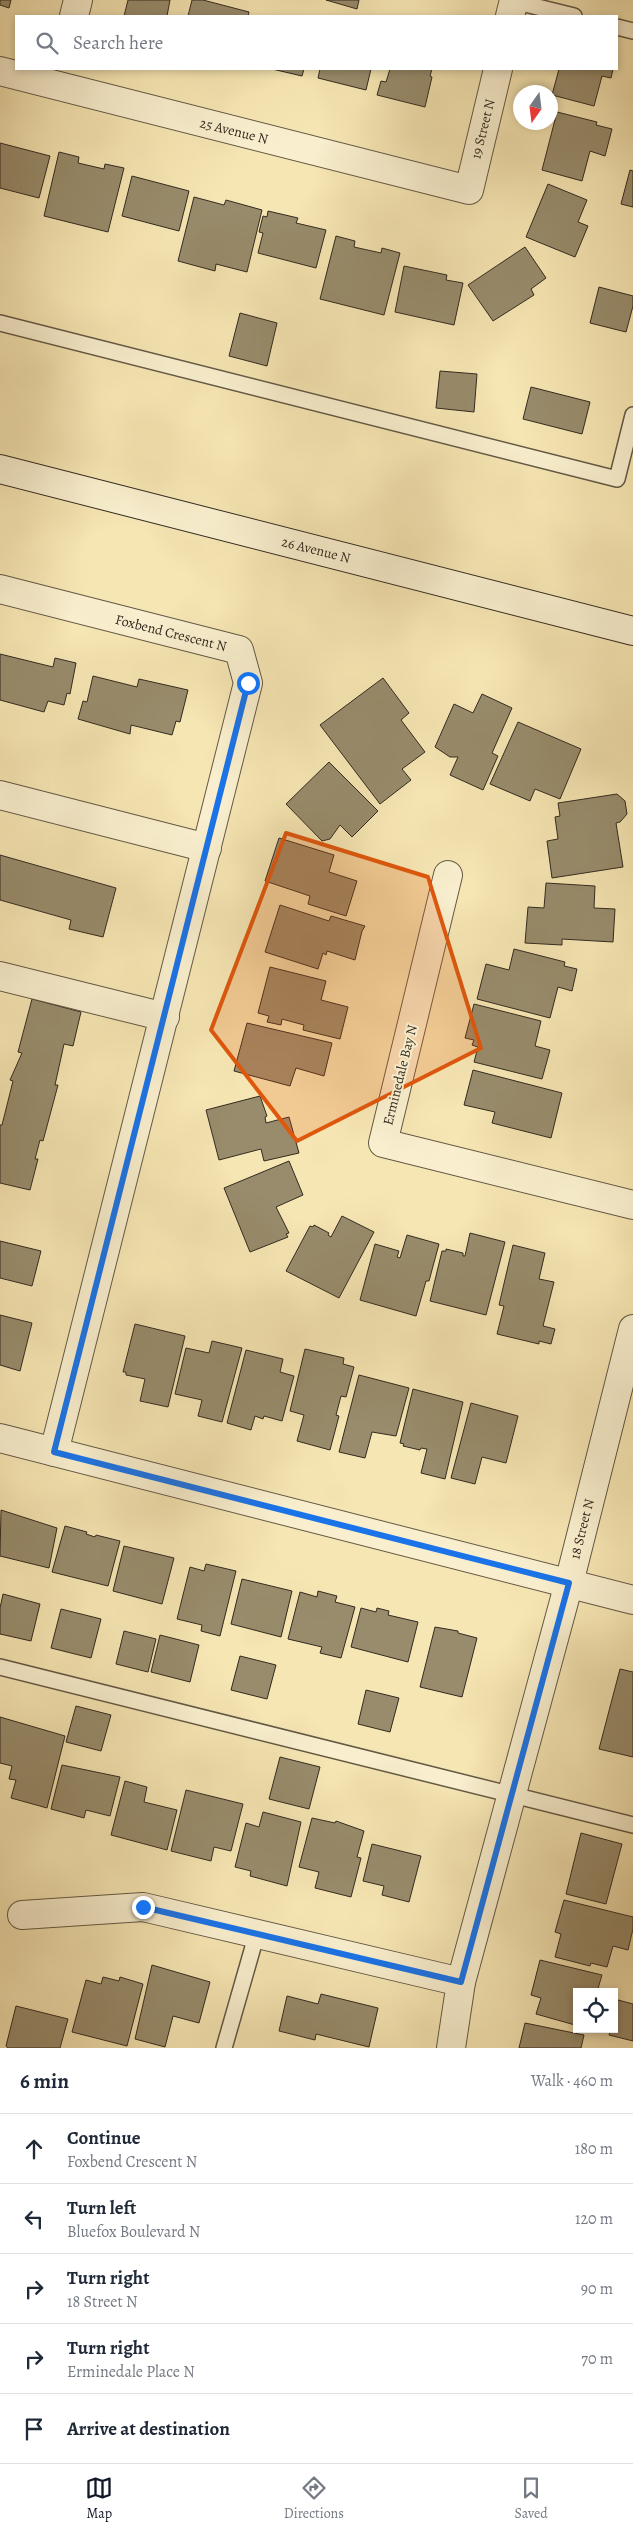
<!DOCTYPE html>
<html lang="en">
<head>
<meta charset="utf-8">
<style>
  :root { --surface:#fff; --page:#f6f6f7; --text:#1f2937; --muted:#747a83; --line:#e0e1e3; --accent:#111827 }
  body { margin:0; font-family:Alegreya,serif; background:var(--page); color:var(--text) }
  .controls { position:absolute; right:15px; bottom:15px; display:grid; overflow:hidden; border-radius:0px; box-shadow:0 2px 8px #0003 }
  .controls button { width:45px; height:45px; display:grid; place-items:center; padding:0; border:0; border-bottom:1px solid var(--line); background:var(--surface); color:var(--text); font:25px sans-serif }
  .compass { position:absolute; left:513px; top:85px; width:45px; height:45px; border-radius:50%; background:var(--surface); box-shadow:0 2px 8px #0003; rotate:194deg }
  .stop { position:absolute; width:15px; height:15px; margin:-11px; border:4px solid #1a73e8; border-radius:50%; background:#fff }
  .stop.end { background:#1a73e8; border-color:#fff; box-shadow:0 1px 5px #0008 }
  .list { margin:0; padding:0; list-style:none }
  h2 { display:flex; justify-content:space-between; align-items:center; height:65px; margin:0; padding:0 20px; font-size:21px }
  h2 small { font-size:16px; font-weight:400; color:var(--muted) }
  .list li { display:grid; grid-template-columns:32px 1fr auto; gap:15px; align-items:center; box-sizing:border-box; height:70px; padding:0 20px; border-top:1px solid var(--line) }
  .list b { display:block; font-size:19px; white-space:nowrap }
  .list p { margin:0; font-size:16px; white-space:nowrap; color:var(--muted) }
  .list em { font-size:16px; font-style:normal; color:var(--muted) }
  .icon { flex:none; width:28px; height:28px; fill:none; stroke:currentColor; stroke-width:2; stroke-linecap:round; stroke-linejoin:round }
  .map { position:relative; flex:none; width:633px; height:2048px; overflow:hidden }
  .search { position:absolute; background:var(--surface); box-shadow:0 2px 8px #0003; left:15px; right:15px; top:15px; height:55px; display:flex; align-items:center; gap:12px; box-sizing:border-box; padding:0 18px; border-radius:0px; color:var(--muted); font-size:19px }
  .sheet { height:415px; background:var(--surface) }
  nav { display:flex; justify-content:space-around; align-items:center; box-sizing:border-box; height:70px; border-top:1px solid var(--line); background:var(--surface); font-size:14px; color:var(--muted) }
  nav a { display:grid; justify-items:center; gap:2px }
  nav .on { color:var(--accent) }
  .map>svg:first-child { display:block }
  .building { fill:#988c6c; stroke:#322a20 }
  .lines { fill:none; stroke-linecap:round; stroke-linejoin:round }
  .lane-casing { stroke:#635945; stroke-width:18 }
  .street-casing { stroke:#635945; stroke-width:30 }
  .secondary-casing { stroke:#322a20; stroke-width:30 }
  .lane { stroke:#f9efce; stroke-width:15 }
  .street { stroke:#f9efce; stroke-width:28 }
  .secondary { stroke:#f9efce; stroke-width:28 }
  .route { stroke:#1a73e8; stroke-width:6 }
  .marked { fill:#df570d; fill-opacity:0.2; stroke:#df570d; stroke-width:4; stroke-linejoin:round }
  .labels { text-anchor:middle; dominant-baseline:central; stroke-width:4; stroke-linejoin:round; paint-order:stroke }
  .street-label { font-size:14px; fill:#322a20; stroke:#f9efce }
</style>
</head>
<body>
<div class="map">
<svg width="633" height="2048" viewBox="0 0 633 2048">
  <rect width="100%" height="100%" fill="#f6e6b3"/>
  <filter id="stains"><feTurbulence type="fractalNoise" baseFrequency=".004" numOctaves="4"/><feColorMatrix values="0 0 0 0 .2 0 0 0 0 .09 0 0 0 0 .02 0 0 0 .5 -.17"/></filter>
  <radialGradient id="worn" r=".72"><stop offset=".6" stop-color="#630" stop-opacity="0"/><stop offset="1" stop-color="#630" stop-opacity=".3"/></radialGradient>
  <g class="building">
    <path d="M0,0h11l-2,8 -9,-3z"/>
    <path d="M128,0h42l-3,16h-43z"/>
    <path d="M192,0h11l46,12 -1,4h-60z"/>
    <path d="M326,0h33l-2,9z"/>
    <path d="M272,69h32l-2,7z"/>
    <path d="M320,69h51l-5,21 -48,-12z"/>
    <path d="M390,69h42l-2,7 2,1 -7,30 -48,-12 4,-14 5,1z"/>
    <path d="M559,69h54l-2,9 -9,-2 -8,30 -42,-11z"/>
    <path d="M557,112l40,10 -1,3 16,4 -7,27 -15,-5 -8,30 -40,-11z"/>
    <path d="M0,143l50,13 -11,42 -39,-10z"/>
    <path d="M59,152l20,5 -1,6 26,6 1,-5 19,4 -16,64 -64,-16z"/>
    <path d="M630,170l3,1v36l-12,-3z"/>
    <path d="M132,176l57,15 -10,40 -57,-15z"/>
    <path d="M548,184l39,16 -9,22 10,4 -13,31 -49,-20z"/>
    <path d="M194,197l30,8 2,-5 36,10 -15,62 -31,-8 -1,7 -37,-10z"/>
    <path d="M268,211l30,7 -2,5 30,7 -10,38 -58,-15 5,-20 -4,-1 4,-16 4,1z"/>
    <path d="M336,236l19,5 -1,6 27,6 1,-5 18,5 -16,62 -64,-16z"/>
    <path d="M525,247l21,31 -15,11 3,6 -41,26 -25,-36z"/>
    <path d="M404,266l43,9 -1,5 17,3 -9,42 -59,-13z"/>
    <path d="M599,287l34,9v10l-7,26 -36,-9z"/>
    <path d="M240,313l37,10 -10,43 -38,-10z"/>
    <path d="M440,371l37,3 -3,38 -38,-4z"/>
    <path d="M531,387l59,15 -8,32 -59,-15z"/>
    <path d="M0,654l53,13 2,-9 21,5 -6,31 -3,-1 -3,12 -16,-4 -4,11 -44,-12z"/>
    <path d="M93,676l44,11 2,-8 49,11 -8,32 -4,-1 -4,14 -41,-10 -1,9 -52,-15 5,-18 4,1z"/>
    <path d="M383,678l26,35 -8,7 24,32 -23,17 9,11 -31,24 -60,-79z"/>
    <path d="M482,694l30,14 -20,45 6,3 -15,34 -33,-15 8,-18h-8l-15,-10 19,-43 19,9z"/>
    <path d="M518,722l63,27 -21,50 -25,-10 -5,12 -40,-17z"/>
    <path d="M329,762l49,49 -26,26 -12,-12 -10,14 -8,2 -36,-37z"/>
    <path d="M617,794l8,7 2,13 -7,8 -4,1 7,44 -71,11 -5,-37 11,-2 -3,-22 5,-1 -2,-13z"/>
    <path d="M279,838l55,17 -5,17 28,9 -11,35 -38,-12 2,-8 -45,-15z"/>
    <path d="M0,855l116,33 -13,49 -34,-8 2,-9 -71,-20z"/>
    <path d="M546,883l49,3 -1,22 21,1 -2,33 -51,-3v6l-37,-2 3,-36 16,1z"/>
    <path d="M280,905l49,16 2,-5 34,10 -3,5 -7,29 -28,-9 -1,4 -3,-2 -5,16 -53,-17z"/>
    <path d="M514,949l51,13 -1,4 13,3 -5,22 -14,-4 -8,31 -73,-19 9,-35 23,6z"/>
    <path d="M270,967l56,14 -5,19 27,7 -8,32 -37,-9 1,-5 -22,-6 -1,6 -14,-3 2,-6 -11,-3z"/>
    <path d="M32,999l49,13 -8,34 -9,-2 -9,41h3l-15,56 -3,-1 -5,19h3l-8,31 -30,-7v-58h2l11,-44 -3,-1 12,-27 -4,-1z"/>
    <path d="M474,1004l67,17 -6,25 15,4 -8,29 -68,-17 4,-15 -6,-2 2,-5 -9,-2z"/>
    <path d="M247,1023l85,20 -8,33 -28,-8 -6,18 -56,-15z"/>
    <path d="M473,1070l89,23 -11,45 -59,-15 3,-11 -31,-7z"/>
    <path d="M260,1096l7,20 -2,1 1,6 23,-6 10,36 -35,8 -3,-12 -42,11 -13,-50z"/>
    <path d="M289,1161l14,34 -27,12 13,26 -3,1 2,3 -38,15 -26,-64z"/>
    <path d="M342,1216l32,16 -35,66 -53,-27 24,-45 3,1 1,-2 15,8 -1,2 3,2z"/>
    <path d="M470,1233l35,9 -19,73 -56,-14 12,-50h4v-2l17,4v3h2z"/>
    <path d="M407,1235l32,9 -10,37h-3l-10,35 -56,-16 15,-56 24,7 -2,6 3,1z"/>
    <path d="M0,1241l41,10 -9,35 -32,-8z"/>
    <path d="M513,1245l32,8 -6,26 15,3 -11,44 12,3 -4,15 -12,-3v3l-42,-10 7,-28 -5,-1z"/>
    <path d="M0,1315l32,8 -12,48 -20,-6z"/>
    <path d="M135,1324l50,12 -17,71 -28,-6 5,-22 -19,-4v-3h-3z"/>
    <path d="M212,1341l30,7 -20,74 -24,-6 4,-16 -27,-6 11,-46 23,5z"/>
    <path d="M305,1349l39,9 -1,6 11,3 -8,30 -5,-1 -5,19 3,1 -9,34 -33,-9 7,-26 -14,-4z"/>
    <path d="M246,1350l37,9 -3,13 14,4 -12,45 -18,-5 -1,3 -8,-3 -4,14 -24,-7z"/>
    <path d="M359,1375l50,13 -13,48 -24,-4 -7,26 -26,-6z"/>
    <path d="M413,1389l50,13 -18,77 -24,-6 6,-24 -6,-1 -1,2 -17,-4 1,-2 -4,-1z"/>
    <path d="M471,1403l47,13 -12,47 -24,-6 -7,27 -24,-6z"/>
    <path d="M1,1510l56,18 -8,40 -49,-12z"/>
    <path d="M65,1526l22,6 -1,2 9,3 1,-2 24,6 -12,45 -56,-14z"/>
    <path d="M124,1546l50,12 -12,46 -49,-13z"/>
    <path d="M206,1564l30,7 -16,65 -19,-5 1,-6 -25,-6 13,-52 14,4z"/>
    <path d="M242,1579l50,12 -11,46 -50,-13z"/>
    <path d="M318,1591l19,5 -2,6 20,5 -14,51 -21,-5 2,-6 -34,-8 12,-47 17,5z"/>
    <path d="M3,1594l37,10 -9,37 -31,-7v-26z"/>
    <path d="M361,1608l15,4 1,-4 12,3 -1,4 30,7 -10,40 -57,-15z"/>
    <path d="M61,1609l40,10 -10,39 -40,-10z"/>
    <path d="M435,1627l23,4v2l19,5 -15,59 -42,-10z"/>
    <path d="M124,1631l32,8 -8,33 -32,-8z"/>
    <path d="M160,1635l39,10 -9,37 -39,-10z"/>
    <path d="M240,1656l36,9 -9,34 -36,-9z"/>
    <path d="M620,1669l13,3v85l-34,-8z"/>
    <path d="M366,1690l33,8 -9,34 -32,-8z"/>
    <path d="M76,1706l35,9 -10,36 -35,-9z"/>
    <path d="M0,1717l65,19 -18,72 -36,-10 5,-18 -7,-1 3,-13 -12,-3z"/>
    <path d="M280,1757l40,10 -11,42 -40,-10z"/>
    <path d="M62,1765l58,12 -10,39 -24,-6 -2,8 -33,-9z"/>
    <path d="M125,1781l22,6 -3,15 33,8 -10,40 -56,-15z"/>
    <path d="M186,1790l57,14 -12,47 -17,-4 -3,14 -40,-10z"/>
    <path d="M263,1812l38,10 -14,64 -37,-10 1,-5 -16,-4 11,-44 13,4z"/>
    <path d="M312,1818l23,5 1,-2 28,10 -7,26 4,1 -10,39 -36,-9 4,-16 -20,-5z"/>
    <path d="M581,1833l41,11 -16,60 -40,-10z"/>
    <path d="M372,1844l49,12 -12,46 -27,-7 2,-9 -21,-5z"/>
    <path d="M564,1900l69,17v12l-5,21 -15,-4 -6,21 -16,-4 -1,3 -35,-9 6,-23 -6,-2z"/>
    <path d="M540,1960l62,15 -5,17h-20l-2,33 -39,-11 5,-16 -10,-3z"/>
    <path d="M152,1965l58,17 -11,41 -26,-7 -8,31 -30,-8z"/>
    <path d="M103,1977l16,4 1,-4 23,7 -16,62 -55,-14 14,-52 15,4z"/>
    <path d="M321,1994l57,14 -9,39 -53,-13 -1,6 -36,-9 8,-35 31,8z"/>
    <path d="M618,2000l15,4v37l-24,-6 2,-6h3v-13z"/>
    <path d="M16,2006l52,13 -8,29h-52l-2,-2z"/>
    <path d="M525,2023l59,12 -3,13h-62z"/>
  </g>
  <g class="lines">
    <g class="lane-casing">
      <g id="lane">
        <path d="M509,0l65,16"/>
        <path d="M617,27l16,4"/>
        <path d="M0,323l617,156 16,-64"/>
        <path d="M0,1667l633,158"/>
        <path d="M224,2048l33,-115"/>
      </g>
    </g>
    <g class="street-casing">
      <g id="street">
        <path d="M74,16l4,-16"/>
        <path d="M510,16l4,-16"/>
        <path d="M0,71l469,119 29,-121"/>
        <path d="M0,589l239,61 9,33 -194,769"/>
        <path d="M0,795l207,53"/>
        <path d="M448,875l-65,268 250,62"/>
        <path d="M0,976l165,41"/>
        <path d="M0,1438l633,162"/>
        <path d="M22,1915l121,-8 318,75"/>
        <path d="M451,2048l10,-66 108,-399 64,-254"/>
      </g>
    </g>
    <g class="secondary-casing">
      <path id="secondary" d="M0,469l633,162"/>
    </g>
    <use href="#lane" class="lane"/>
    <use href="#street" class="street"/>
    <use href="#secondary" class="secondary"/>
  </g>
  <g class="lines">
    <path class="route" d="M143,1907l318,75 108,-399 -515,-131 194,-769"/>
  </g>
  <path class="marked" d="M286,833l142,44 53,171 -184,93 -86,-111z"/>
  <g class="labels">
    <g class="street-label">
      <text transform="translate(483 129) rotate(-76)">19 Street N</text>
      <text transform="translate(234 131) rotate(14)">25 Avenue N</text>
      <text transform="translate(316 550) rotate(14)">26 Avenue N</text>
      <text transform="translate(171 633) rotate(14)">Foxbend Crescent N</text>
      <text transform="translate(400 1075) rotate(-76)">Erminedale Bay N</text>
      <text transform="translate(582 1529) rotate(-76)">18 Street N</text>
    </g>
  </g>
  <rect width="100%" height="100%" filter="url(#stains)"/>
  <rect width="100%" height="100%" fill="url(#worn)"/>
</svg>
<div class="controls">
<button><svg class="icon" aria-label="locate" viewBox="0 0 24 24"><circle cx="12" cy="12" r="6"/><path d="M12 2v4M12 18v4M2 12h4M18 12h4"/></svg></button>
</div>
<svg class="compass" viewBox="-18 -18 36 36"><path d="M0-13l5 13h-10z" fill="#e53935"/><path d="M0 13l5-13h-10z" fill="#747a83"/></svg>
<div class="stop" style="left:248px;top:683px"></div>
<div class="stop end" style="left:143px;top:1907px"></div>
<div class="search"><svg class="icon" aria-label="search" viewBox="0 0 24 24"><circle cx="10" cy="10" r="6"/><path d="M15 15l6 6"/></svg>Search here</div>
</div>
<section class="sheet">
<h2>6 min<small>Walk · 460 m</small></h2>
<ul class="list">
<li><svg class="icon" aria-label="ahead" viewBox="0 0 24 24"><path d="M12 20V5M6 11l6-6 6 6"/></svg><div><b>Continue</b><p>Foxbend Crescent N</p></div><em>180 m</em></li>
<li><svg class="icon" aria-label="left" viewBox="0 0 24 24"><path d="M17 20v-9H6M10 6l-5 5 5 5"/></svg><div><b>Turn left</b><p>Bluefox Boulevard N</p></div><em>120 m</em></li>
<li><svg class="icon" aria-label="right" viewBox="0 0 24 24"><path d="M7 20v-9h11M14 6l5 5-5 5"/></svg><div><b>Turn right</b><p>18 Street N</p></div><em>90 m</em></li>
<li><svg class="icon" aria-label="right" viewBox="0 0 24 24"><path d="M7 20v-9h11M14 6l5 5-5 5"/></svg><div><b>Turn right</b><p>Erminedale Place N</p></div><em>70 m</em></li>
<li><svg class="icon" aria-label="arrive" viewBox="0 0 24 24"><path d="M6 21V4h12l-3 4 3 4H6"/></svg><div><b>Arrive at destination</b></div></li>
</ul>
</section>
<nav>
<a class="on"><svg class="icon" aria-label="map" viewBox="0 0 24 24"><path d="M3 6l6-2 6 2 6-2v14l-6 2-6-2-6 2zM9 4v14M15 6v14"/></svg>Map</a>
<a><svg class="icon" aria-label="directions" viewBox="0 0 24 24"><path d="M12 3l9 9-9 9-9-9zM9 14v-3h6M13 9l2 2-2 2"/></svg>Directions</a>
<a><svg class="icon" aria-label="saved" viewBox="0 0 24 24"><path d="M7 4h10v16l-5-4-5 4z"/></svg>Saved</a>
</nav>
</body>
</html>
